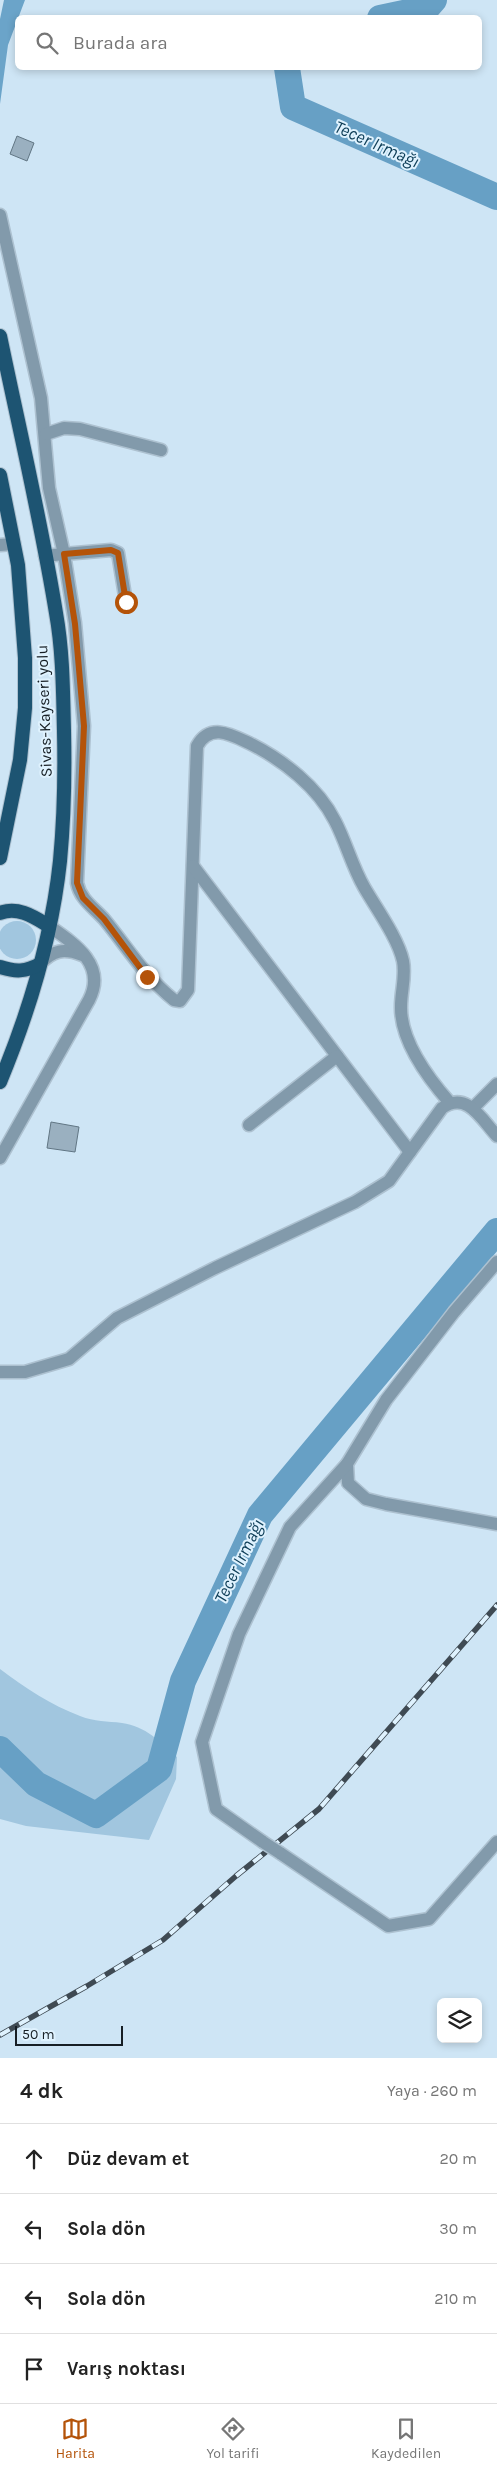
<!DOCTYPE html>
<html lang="tr">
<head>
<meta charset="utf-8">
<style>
  :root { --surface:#fff; --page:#f2f2f2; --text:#222; --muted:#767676; --line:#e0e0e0; --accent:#b45309 }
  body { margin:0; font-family:Karla,sans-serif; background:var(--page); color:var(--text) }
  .controls { position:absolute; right:15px; bottom:15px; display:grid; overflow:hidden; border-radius:8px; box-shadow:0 2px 8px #0003 }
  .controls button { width:45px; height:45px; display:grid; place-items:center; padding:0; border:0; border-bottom:1px solid var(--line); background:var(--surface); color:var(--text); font:25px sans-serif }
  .scale { position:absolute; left:15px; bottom:12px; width:108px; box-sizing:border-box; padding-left:5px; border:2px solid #171f25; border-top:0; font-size:14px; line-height:18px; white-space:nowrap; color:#171f25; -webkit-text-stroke:4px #dff2fe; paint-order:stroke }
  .stop { position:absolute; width:15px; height:15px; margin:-11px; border:4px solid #b45309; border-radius:50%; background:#fff }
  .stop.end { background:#b45309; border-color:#fff; box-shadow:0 1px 5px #0008 }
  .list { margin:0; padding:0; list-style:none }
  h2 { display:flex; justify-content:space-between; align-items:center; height:65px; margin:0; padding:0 20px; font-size:21px }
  h2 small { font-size:16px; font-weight:400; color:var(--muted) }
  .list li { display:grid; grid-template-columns:32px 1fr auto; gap:15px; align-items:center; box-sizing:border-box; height:70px; padding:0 20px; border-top:1px solid var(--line) }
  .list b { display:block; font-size:19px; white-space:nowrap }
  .list em { font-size:16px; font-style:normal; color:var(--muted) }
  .icon { flex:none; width:28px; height:28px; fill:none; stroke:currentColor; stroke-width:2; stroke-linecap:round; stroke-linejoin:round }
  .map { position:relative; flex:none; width:497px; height:2058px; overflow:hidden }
  .search { position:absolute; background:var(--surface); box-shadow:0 2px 8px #0003; left:15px; right:15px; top:15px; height:55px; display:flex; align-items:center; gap:12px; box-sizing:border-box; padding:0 18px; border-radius:8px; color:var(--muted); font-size:19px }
  .sheet { height:345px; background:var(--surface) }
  nav { display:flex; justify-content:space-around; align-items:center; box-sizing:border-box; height:70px; border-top:1px solid var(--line); background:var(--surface); font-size:14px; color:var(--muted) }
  nav a { display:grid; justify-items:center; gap:2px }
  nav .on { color:var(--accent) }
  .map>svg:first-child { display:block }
  .green { fill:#a1c6df }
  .forest { fill:#6ba4c9 }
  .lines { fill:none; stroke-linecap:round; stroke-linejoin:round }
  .river { stroke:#67a0c5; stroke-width:26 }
  .building { fill:#9ab0c0; stroke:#617684 }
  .minor-casing { stroke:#adc1d0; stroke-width:15 }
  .trunk-casing { stroke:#adc1d0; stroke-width:16 }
  .minor { stroke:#829aab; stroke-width:12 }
  .trunk { stroke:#1d5472; stroke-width:14 }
  .rail-casing { stroke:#3f4a53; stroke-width:5.5 }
  .rail { stroke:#dff2fe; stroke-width:4; stroke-dasharray:11; stroke-linecap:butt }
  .minor-bridge-casing { stroke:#adc1d0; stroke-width:15; stroke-linecap:butt }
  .minor-bridge { stroke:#829aab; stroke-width:12 }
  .route { stroke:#b45309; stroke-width:6 }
  .labels { text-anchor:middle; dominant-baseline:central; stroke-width:4; stroke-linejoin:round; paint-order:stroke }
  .street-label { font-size:16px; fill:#171f25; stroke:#dff2fe }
  .water-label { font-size:18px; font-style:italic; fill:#0d3d57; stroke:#dff2fe }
</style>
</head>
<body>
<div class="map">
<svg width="497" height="2058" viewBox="0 0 497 2058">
  <rect width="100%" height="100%" fill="#cee5f5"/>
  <g class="green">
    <circle cx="17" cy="940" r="19"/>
    <path d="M0,1669c25,19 51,36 80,47 15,6 27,5 42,7 23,3 39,19 55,34l-1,22 -27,61 -123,-14 -26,-7z"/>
  </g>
  <path class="forest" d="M4,0h21l-17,45 -8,59v-85z"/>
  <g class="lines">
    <g class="river">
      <path d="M380,18l47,-10 7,-8"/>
      <path d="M287,68l6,39 204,90"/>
      <path d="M0,1749l36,35 60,31 63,-46 24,-88 77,-166 237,-284"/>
    </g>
  </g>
  <g class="building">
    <path d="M17,136l17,7 -7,18 -17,-7z"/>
    <path d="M51,1122l28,5 -4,25 -28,-4z"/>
  </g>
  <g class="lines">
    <g class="minor-casing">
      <g id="minor">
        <path d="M0,215l41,183 8,90 15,66 -19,2"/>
        <path d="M46,434l18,-6 16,1 81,21"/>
        <path d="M0,545l14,-1"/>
        <path d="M126,602l-8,-49 -7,-3 -47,4 11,69 9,103 -7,157c3,16 17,25 27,36 24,29 40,57 70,81l6,1 8,-11 9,-244c13,-23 33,-12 52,-3 34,17 69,44 86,78 11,21 17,45 29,66 12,21 34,51 39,74 3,15 -2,30 -2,45 -1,35 27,72 49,97"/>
        <path d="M193,866l217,286"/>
        <path d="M40,964c13,-14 24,-16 42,-9"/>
        <path d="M474,1107l23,-23"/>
        <path d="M249,1125l88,-69"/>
        <path d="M0,1158l89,-158c18,-35 -14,-56 -40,-74"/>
        <path d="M497,1262l-43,50 -68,88 -39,64 1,19 18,16 20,5 111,20"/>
        <path d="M0,1372h25l44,-13 48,-41 98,-50 140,-66 34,-21 53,-73c25,-18 40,12 55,28"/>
        <path d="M263,1842l-47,-33 -14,-67 37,-108 51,-107 57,-63"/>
        <path d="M280,1853l108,73 41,-7 68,-77"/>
      </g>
    </g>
    <g class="trunk-casing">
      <g id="trunk">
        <path d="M0,336c19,92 41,184 56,277 7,39 7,79 8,118 1,43 0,88 -4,130 -8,76 -31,151 -60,221"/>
        <path d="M0,475l18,90 7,93v50l-5,52 -20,98"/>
        <path d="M0,913c18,-7 34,4 49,13"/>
        <path d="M0,967c15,5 26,5 40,-3"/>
      </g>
    </g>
    <use href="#minor" class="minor"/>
    <use href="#trunk" class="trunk"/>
    <g class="rail-casing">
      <path id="rail" d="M0,2035l87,-49 76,-46 73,-64 83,-67 178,-204"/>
    </g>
    <use href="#rail" class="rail"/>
    <g class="minor-bridge-casing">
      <path id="minor-bridge" d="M263,1842l17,11"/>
    </g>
    <use href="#minor-bridge" class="minor-bridge"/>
  </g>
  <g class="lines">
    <path class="route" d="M126,602l-8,-49 -7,-3 -47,4 11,70 9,102 -7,157 6,15 21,21 43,58"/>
  </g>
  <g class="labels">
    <g class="street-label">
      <text transform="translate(44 711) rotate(-92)">Sivas-Kayseri yolu</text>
    </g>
    <g class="water-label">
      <text transform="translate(377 144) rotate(24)">Tecer Irmağı</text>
      <text transform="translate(239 1561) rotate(-64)">Tecer Irmağı</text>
    </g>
  </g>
</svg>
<div class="controls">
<button><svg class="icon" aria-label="layers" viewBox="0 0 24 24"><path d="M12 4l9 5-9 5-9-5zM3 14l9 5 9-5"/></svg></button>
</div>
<div class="scale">50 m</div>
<div class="stop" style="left:126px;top:602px"></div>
<div class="stop end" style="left:147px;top:977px"></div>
<div class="search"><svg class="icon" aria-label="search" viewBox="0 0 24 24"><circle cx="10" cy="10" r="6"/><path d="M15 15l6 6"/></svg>Burada ara</div>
</div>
<section class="sheet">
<h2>4 dk<small>Yaya · 260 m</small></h2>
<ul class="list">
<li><svg class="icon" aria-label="ahead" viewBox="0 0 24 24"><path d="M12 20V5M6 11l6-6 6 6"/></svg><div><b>Düz devam et</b></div><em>20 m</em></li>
<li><svg class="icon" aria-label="left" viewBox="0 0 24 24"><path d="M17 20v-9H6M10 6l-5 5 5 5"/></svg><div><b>Sola dön</b></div><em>30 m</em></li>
<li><svg class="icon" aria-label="left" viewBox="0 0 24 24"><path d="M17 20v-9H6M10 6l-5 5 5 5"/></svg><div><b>Sola dön</b></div><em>210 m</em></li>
<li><svg class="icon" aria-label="arrive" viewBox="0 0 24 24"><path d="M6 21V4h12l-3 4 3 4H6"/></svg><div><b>Varış noktası</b></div></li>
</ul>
</section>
<nav>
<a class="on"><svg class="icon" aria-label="map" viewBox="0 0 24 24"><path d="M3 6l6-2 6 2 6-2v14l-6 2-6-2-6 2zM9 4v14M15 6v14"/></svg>Harita</a>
<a><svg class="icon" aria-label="directions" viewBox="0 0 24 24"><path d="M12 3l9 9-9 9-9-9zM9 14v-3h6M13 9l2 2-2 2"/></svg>Yol tarifi</a>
<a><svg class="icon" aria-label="saved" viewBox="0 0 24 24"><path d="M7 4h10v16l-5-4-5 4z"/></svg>Kaydedilen</a>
</nav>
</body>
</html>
